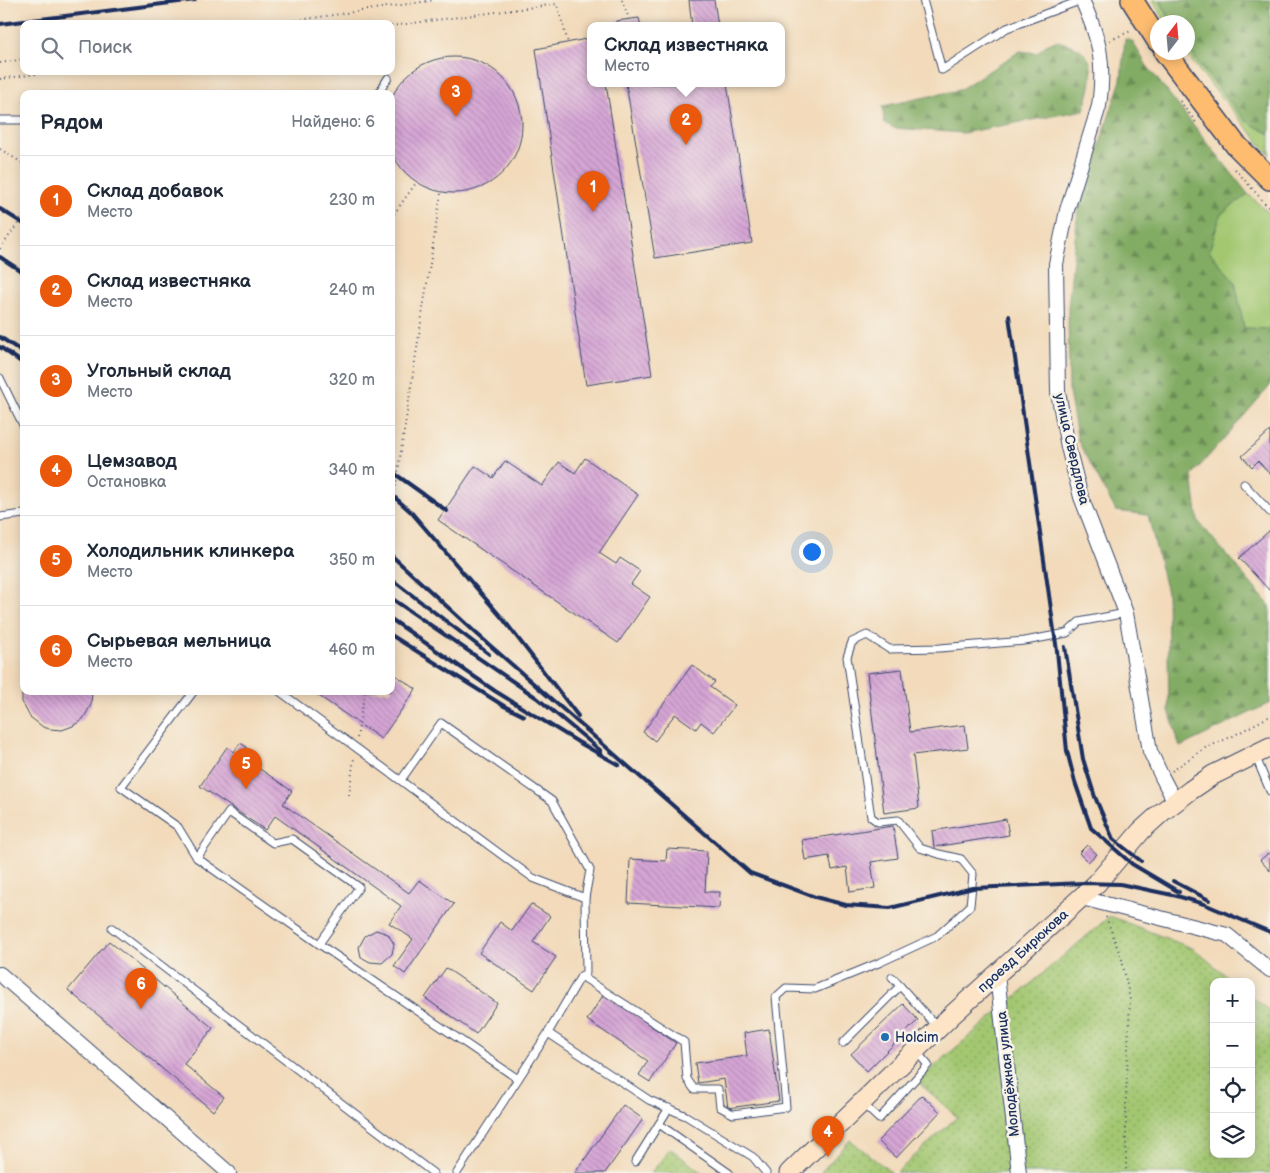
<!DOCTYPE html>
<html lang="ru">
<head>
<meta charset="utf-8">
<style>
  :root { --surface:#fff; --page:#f6f6f7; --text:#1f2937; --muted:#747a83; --line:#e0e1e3; --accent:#ea580c }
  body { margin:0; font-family:"Balsamiq Sans",sans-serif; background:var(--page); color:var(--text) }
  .controls { position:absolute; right:15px; bottom:15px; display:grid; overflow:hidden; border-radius:10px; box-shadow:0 2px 12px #0003 }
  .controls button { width:45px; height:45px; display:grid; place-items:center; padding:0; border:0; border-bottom:1px solid var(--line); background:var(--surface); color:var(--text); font:25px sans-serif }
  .compass { position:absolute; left:1150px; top:15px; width:45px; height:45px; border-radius:50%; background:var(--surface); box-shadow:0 2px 12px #0003; rotate:16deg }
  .you { position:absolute; left:811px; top:551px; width:18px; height:18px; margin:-12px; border:4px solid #fff; border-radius:50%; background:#1a73e8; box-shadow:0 0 0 8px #1a73e833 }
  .badge { display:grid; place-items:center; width:32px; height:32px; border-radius:50%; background:var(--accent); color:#fff; font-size:16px; font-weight:700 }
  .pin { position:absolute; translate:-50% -41px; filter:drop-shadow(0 1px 2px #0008) }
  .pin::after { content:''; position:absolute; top:26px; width:18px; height:15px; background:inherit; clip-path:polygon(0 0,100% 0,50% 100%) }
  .popup { position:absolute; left:587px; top:22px; width:198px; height:65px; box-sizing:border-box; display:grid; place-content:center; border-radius:10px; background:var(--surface); filter:drop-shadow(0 1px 4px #0005); font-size:16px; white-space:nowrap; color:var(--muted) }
  .popup b { font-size:19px; color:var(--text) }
  .popup::after { content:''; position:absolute; left:50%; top:100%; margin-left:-10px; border:10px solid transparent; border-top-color:var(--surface) }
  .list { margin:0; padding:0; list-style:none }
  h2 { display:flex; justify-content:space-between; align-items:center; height:65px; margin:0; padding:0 20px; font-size:21px }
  h2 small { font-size:16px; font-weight:400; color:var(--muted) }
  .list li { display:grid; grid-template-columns:32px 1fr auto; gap:15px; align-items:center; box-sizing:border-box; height:90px; padding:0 20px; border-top:1px solid var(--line) }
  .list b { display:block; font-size:19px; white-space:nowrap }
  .list p { margin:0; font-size:16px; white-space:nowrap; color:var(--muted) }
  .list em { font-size:16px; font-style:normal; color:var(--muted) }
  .icon { flex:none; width:28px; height:28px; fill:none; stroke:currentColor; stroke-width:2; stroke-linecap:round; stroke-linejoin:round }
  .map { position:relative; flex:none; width:1270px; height:1173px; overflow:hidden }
  .search { position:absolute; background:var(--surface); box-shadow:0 2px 12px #0003; left:20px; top:20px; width:375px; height:55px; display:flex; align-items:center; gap:12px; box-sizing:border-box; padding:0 18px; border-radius:10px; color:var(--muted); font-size:19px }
  .panel { position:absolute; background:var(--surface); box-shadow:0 2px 12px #0003; left:20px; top:90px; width:375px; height:605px; border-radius:10px }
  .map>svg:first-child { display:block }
  .grass { fill:#a3c771; stroke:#5f7b68 }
  .forest { fill:url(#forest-firs); stroke:#4e6e60 }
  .park { fill:url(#park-dots); stroke:#5f7b68 }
  .building { fill:url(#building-back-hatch) }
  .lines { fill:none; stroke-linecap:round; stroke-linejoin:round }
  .lane-casing { stroke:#3b496c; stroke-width:9 }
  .street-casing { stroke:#3b496c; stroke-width:16 }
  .secondary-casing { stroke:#3b496c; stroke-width:21 }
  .primary-casing { stroke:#3b496c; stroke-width:24 }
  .path { stroke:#3b496c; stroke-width:2; stroke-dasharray:1 4; stroke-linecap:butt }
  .lane { stroke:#fff; stroke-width:7 }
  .street { stroke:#fff; stroke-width:14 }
  .secondary { stroke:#fee4c6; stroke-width:19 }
  .primary { stroke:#fdbc70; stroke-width:21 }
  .rail { stroke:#1b2f5e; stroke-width:4 }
  .poi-dot { fill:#1f6fb2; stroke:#f7f3e8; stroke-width:2 }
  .labels { text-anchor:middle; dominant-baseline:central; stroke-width:5; stroke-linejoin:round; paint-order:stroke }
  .street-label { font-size:14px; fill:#1b2f5e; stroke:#f7f3e8 }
  .poi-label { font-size:14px; fill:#1b2f5e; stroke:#f7f3e8; text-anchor:start }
</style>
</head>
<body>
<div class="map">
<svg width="1270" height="1173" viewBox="0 0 1270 1173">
  <defs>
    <pattern id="forest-firs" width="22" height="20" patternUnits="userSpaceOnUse" patternTransform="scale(1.25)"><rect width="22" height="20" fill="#82ac63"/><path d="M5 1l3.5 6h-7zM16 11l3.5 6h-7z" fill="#6a8c55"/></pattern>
    <pattern id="park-dots" width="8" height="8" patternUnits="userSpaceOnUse" patternTransform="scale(1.25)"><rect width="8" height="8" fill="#a3c771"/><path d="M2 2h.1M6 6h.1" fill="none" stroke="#84a260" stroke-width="1.8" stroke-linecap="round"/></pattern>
    <pattern id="building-back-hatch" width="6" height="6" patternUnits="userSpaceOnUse" patternTransform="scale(1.25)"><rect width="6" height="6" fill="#d7a6d6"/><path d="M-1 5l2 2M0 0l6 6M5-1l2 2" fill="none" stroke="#ae88b1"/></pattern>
  </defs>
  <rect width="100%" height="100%" fill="#f7f3e8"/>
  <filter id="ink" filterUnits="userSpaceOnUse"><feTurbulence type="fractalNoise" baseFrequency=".02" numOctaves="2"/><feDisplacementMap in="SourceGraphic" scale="10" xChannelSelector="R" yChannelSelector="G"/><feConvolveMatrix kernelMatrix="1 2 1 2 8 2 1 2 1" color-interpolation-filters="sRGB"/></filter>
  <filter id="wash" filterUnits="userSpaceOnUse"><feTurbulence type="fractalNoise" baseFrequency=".0096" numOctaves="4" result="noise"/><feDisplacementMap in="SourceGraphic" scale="20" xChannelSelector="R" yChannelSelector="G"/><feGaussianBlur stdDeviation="1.12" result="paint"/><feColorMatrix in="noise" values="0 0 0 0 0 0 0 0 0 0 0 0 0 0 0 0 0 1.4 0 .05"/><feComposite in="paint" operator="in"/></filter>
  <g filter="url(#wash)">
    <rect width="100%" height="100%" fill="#f2daba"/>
    <g class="grass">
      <path d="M1152,0h8l11,22h-5z"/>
      <path d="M1188,48l13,19 45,54 24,13v21l-73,-87 -11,-15z"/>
      <path d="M1248,194l22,20v115l-26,-1 -9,-46 -26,-31 12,-37z"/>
    </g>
    <g class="forest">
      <path d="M1160,0h110v134l-24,-13 -45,-54 -13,-19v-26h-17z"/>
      <path d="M1125,39l7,2 15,25 101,128 -27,20 -12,37 26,31 9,46 26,1v57l-78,89 6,46 72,85v97l-90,44 -11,-37 -2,-117 -19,-78 -32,-4 -38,-70 -9,-48 -1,-85 10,-98 43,-130z"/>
      <path d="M1056,41c45,8 38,34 28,69l-121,23 -69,-5 -10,-5 -1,-17 76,-16 61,-39 17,2 9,-8z"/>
    </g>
    <g class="park">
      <path d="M1110,916l84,33 40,33h-20v172h37v-158l19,15v162h-374l61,-56 -40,-36z"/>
      <path d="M850,1140l42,33h-72z"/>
      <path d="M670,1148l32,25h-51z"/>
    </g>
    <g id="blocks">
      <g class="building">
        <path d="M689,0h25l4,26h-26z"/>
        <path d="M639,18l2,8h-25v-5z"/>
        <path d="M591,38v46h15l46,291 -66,10 -50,-336z"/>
        <circle cx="454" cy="125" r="68"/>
        <path d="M626,84h101l25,159 -97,15z"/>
        <path d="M1270,431v43l-12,-13 -6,6 -10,-11z"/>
        <path d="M585,458l53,37 -39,58 17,11 4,-6 20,13 -9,13 19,13 -32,46 -180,-123 37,-54 18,12 12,-17 37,25 17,-24 16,11z"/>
        <path d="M1270,530v61l-31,-33z"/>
        <path d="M692,665l23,17 -5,5 25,18 -21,27 -13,-10 -5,7 -21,-15 -20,27 -12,-9z"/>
        <path d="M902,669l8,63 55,-7 3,23 -55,7 6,53 -35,5 -17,-140z"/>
        <path d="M391,672l25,17 -35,50 -69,-48h79z"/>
        <path d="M23,684l1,7h68l-1,14 -8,14 -10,7 -11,4 -12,-1 -7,-2 -13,-10 -8,-15v-13z"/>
        <path d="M240,743l7,4 -6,9 51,35 -9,13 126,89 10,-13 35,24 -49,70 -11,-8 19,-27 -24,-16 12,-17 -126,-90 -10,14 -65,-44 27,-39 7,5z"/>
        <path d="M1006,819l3,16 -75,12 -2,-16z"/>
        <path d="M893,826l5,32 -27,4 4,26 -25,4 -3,-25 -15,3 -3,-14 -24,4 -3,-20z"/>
        <path d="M1087,845l10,9 -9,8 -9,-9z"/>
        <path d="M667,849l40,2 -2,41h15l-1,16 -91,-5 2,-44 36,2z"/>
        <path d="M1270,852v19l-10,-11z"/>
        <path d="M531,904l19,12 -17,26 23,15 -22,33 -55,-37 21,-31 12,9z"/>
        <path d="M376,930l12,4 6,10 -2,10 -10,9 -12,-1 -9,-5 -2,-10 6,-11z"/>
        <path d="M109,941l104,87 -29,36 40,33 -11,14 -145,-121z"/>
        <path d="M446,968l51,35 -21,31 -51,-36z"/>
        <path d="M604,994l72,49 -26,39 -11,-7 9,-14 -61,-41z"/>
        <path d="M903,1004l15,16 -51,51 -16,-17z"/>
        <path d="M769,1029l10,72 -51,7 -4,-29 -26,4 -3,-20 52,-7 -3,-23z"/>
        <path d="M922,1095l18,17 -44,46 -18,-17z"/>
        <path d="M623,1105l20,14 -38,54h-30z"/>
      </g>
    </g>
  </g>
  <g filter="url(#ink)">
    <use href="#blocks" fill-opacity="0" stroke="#3b496c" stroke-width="1"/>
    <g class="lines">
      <g class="lane-casing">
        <g id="lane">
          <path d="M923,0l19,70 65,-42 75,-28"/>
          <path d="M378,94l10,-16"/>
          <path d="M0,120h24"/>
          <path d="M0,378l24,49"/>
          <path d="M1244,484l26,28"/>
          <path d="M0,517l24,-3"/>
          <path d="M194,691l-73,96 57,40 19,31 122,86 199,135"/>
          <path d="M279,691l254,187 52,20 1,75 -5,3 -33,57 -91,140"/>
          <path d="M1255,755l15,36"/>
          <path d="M401,780l40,-57 111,78 38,69 -5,28"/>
          <path d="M197,858l32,-46 44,31 19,-4 67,48 -40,57"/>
          <path d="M112,928l321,245"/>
          <path d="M581,976l103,66 3,37 7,10h24l2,18 13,7 53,-7 -10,-110 10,-9 29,1 66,-27 56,-26 33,-30 3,-32 -12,-15 -22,-5 -19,-6 -22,-28 -20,2 -7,-5 -24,-160 5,-15 15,-7 22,14 51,-1 85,-7 42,-8 12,-11 47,-9"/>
          <path d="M892,977l46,51"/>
          <path d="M548,1033l101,67 37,16 67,41 13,16"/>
          <path d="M843,1043l57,-57"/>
          <path d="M862,1103l17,16 49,-54 -12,-14"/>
          <path d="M659,1124l70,49"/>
          <path d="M635,1162l34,-54"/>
        </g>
      </g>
      <g class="street-casing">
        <g id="street">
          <path d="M1082,0c18,40 23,62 17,106l-32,104 -11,54 2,128 10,55 13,50 45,116 24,138 12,26 13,25"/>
          <path d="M1082,898l145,37 43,35"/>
          <path d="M0,974l229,199"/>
          <path d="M997,975l22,198"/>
        </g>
      </g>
      <g class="secondary-casing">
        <path id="secondary" d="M789,1173l163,-158 145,-132 44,-52 21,-19 29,-22 22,-15 57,-28"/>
      </g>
      <g class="primary-casing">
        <g id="primary">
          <path d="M1132,0l26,41"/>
          <path d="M1165,52l70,92 35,35"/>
        </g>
      </g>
      <g class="path">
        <path d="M622,0l7,19"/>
        <path d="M272,24l163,-24"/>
        <path d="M391,26l166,-22 11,39"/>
        <path d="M1110,40l21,-9"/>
        <path d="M0,63l24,-4"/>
        <path d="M0,79l57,-8"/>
        <path d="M1180,101l18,24"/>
        <path d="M0,149l24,15"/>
        <path d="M1235,169l35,40"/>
        <path d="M391,218l25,-35"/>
        <path d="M0,249l24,-34"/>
        <path d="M391,516l50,-323"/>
        <path d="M357,738l8,-47"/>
        <path d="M1172,771l33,-23 28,-12 37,-20"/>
        <path d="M349,795l5,-37"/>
        <path d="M1106,917l16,43 8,40 -4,98v75"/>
      </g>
      <use href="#lane" class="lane"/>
      <use href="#street" class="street"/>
      <use href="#secondary" class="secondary"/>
      <use href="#primary" class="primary"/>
      <g class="rail">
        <path d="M0,24l195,-24"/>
        <path d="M0,209l24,15"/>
        <path d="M0,257l24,16"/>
        <path d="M1009,316l48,335 10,100 8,31 16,46 41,36 47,28"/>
        <path d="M0,337l24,16"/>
        <path d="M0,347l24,17"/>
        <path d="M391,471l56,40"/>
        <path d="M391,494l20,18 92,107 75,97"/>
        <path d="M391,555l86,79 273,239 65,24 31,8 44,3 83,-20 110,-5 37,1 57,12 27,8 66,28"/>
        <path d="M391,579l98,75"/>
        <path d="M391,598l146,100 64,53"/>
        <path d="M391,619l104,72 83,51 41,23"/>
        <path d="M391,635l113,71 20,10"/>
        <path d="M1065,647l18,112 12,38 18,42 28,22"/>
        <path d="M1173,881l36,19"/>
      </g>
    </g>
  </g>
  <circle class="poi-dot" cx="885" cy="1037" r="5"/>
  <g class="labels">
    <g class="street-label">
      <text transform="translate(1072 449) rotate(77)">улица Свердлова</text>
      <text transform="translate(1023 951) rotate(-42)">проезд Бирюкова</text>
      <text transform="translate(1008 1074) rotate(-96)">Молодёжная улица</text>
    </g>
    <g class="poi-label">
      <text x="895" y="1037">Holcim</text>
    </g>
  </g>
</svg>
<div class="controls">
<button>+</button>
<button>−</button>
<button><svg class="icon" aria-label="locate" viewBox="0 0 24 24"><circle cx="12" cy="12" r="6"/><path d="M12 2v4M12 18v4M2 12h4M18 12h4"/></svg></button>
<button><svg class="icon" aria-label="layers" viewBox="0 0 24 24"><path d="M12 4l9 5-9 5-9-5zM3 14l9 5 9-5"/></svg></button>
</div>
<svg class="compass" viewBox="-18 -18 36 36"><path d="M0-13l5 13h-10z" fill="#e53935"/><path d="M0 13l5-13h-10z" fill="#747a83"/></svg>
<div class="you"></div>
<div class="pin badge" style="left:593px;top:212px">1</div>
<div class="pin badge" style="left:686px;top:145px">2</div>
<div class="popup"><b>Склад известняка</b>Место</div>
<div class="pin badge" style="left:456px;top:117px">3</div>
<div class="pin badge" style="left:828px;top:1157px">4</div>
<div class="pin badge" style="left:246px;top:789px">5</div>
<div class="pin badge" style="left:141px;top:1009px">6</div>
<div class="search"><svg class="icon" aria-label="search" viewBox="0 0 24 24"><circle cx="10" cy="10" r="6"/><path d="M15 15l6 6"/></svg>Поиск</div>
<section class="panel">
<h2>Рядом<small>Найдено: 6</small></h2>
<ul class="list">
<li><span class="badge">1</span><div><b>Склад добавок</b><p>Место</p></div><em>230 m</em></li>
<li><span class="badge">2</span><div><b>Склад известняка</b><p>Место</p></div><em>240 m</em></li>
<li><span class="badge">3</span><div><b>Угольный склад</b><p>Место</p></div><em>320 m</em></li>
<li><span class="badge">4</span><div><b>Цемзавод</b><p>Остановка</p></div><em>340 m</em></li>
<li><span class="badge">5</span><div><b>Холодильник клинкера</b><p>Место</p></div><em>350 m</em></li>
<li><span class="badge">6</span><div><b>Сырьевая мельница</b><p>Место</p></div><em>460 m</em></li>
</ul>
</section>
</div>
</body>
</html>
